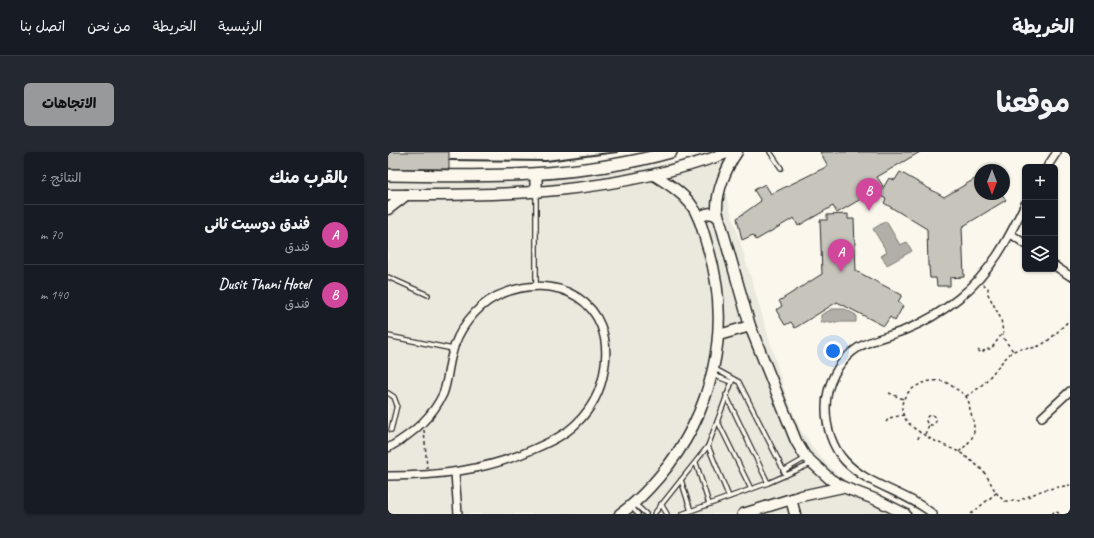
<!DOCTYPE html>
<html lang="ar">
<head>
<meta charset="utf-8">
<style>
  :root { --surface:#171b24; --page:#242831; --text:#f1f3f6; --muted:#9ea1a6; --line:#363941; --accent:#98999b }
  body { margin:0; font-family:Caveat,"Playpen Sans Arabic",sans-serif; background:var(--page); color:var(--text); direction:rtl }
  .controls { position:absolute; right:12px; top:12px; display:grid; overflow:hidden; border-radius:6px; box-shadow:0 1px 3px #0004 }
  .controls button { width:36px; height:36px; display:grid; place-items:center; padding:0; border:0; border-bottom:1px solid var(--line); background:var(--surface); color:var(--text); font:20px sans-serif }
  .compass { position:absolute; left:586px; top:12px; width:36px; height:36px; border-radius:50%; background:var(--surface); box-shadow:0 1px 3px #0004; rotate:180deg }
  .you { position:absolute; left:445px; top:199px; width:14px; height:14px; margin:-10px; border:3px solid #fff; border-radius:50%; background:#1a73e8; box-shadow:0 0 0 6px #1a73e833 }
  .badge { display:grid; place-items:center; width:26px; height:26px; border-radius:50%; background:var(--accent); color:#fff; font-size:13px; font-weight:700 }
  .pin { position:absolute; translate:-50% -33px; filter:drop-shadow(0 1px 2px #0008) }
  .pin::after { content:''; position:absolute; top:21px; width:14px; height:12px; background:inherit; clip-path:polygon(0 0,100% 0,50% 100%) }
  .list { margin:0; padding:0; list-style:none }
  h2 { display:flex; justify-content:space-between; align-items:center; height:52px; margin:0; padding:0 16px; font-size:17px }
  h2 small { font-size:13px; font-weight:400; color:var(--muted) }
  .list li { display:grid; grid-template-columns:26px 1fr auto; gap:12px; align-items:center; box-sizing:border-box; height:60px; padding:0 16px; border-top:1px solid var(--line) }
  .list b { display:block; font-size:15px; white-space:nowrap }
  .list p { margin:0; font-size:13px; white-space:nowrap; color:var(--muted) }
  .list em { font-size:13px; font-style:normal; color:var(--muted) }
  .icon { flex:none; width:22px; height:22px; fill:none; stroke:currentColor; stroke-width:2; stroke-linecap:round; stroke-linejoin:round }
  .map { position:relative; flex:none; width:682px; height:362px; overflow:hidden; direction:ltr; border-radius:6px }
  header { display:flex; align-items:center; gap:24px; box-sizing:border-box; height:56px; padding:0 20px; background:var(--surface); border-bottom:1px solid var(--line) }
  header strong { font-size:19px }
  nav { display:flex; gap:22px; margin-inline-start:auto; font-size:14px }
  .intro { display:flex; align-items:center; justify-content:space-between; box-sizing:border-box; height:96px; padding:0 24px }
  h1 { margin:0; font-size:28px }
  .button { padding:10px 18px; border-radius:6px; background:var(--accent); color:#111; font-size:14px; font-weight:700 }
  main { display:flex; gap:24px; padding:0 24px }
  aside { flex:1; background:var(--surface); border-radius:6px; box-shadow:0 1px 3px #0004 }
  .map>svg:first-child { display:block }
  .built { fill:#ebe8de }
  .water { fill:#b1afa7; stroke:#7b7a75 }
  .building { fill:#c7c4bc; stroke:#2b2b2b }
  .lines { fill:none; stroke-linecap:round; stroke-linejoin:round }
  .lane-casing { stroke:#2b2b2b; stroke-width:6 }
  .street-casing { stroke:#2b2b2b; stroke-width:10 }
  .secondary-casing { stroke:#2b2b2b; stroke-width:13 }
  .primary-casing { stroke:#2b2b2b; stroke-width:14 }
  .path { stroke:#2b2b2b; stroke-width:1.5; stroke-dasharray:3 3; stroke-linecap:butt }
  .lane { stroke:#fbf7ec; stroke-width:3.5 }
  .street { stroke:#fbf7ec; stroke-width:7 }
  .secondary { stroke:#fbf7ec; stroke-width:10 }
  .primary { stroke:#fbf7ec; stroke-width:11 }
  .rail { stroke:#2b2b2b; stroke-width:2 }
</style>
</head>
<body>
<header>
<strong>الخريطة</strong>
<nav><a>الرئيسية</a><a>الخريطة</a><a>من نحن</a><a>اتصل بنا</a></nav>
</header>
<div class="intro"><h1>موقعنا</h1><a class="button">الاتجاهات</a></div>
<main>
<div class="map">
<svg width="682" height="362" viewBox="0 0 682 362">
  <rect width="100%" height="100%" fill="#fbf7ec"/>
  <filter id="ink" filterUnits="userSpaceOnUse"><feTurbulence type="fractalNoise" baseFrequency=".025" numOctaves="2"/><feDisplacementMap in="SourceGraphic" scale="8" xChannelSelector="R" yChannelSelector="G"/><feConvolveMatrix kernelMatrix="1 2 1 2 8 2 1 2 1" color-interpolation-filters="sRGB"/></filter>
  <g filter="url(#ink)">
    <path class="built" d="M321,0h19l-5,17 3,26 60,200 14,34 14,20 35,39 40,26h-501v-340l175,1 61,-4 56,-11z"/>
    <g class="water">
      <path d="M498,69l14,24 7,-3 5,9 -25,14 -6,-9 6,-4 -14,-23z"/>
      <path d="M444,157h13l11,6v7h-35v-7z"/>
    </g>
    <g class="building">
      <rect x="0" y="0" width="61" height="17"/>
      <path d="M432,0h100l-43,25 6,9 -46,27 -4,-7 -35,20 -4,-8 -38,22 -3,-5 -11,5 -5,-22 24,-17 -7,-11 11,-6 6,10 57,-28z"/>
      <path d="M512,20l44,25 36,-21v18h22l4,6 -44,27 2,50 -14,1v8h-13l-1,-8h-6l-1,-12h-1l-1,-37 -43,-26 2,-4 -7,-4 10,-17 6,2z"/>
      <path d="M460,62v5h6l2,52 46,24 -4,7 5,4 -8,15 -5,-4 -6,9 -47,-24 -42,26 -4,-6 -6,3 -9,-15 6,-4 -3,-5 43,-27 -2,-54h7v-5z"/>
    </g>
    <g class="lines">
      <g class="lane-casing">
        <g id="lane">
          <path d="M382,0l11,16"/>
          <path d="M148,42v93"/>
          <path d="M0,125l40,18"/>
          <path d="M0,184l65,13"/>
          <path d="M327,217l24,13 47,93"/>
          <path d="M325,223l18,7"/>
          <path d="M0,241l6,4 3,8 -6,25"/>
          <path d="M338,243l42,88"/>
          <path d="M330,270l33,67"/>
          <path d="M320,294l21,51"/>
          <path d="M308,311l13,41"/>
          <path d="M395,319l23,-13"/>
          <path d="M293,328l10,31"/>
          <path d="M247,352l11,10"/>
          <path d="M273,352l6,10"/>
          <path d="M244,356l6,6"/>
          <path d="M266,362l54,-68 25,-67"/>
          <path d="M294,362l86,-31 43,-19"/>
        </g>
      </g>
      <g class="street-casing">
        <g id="street">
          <path d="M659,15l10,-15"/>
          <path d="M623,82l14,10"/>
          <path d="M667,114l15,10"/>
          <path d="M654,265l28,-26"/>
          <path d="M0,296c23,-13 44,-30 55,-54 5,-13 5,-27 9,-40 5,-23 23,-47 45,-58 59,-28 120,6 107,75 -3,19 -13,38 -27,52 -12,12 -27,19 -43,26 -47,21 -94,27 -146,27"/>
          <path d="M67,321l3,41"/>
          <path d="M545,362c-28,-23 -65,-28 -88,-53 -13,-14 -19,-34 -19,-53 0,-23 12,-48 33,-61 14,-8 31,-11 46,-17 20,-8 38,-19 54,-32 32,-26 49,-58 66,-94"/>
        </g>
      </g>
      <g class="secondary-casing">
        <g id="secondary">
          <path d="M349,0c-11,16 -21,40 -20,59l33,115 46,115 9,15 25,23 13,8 34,13 28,14"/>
          <path d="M0,43c122,1 226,-1 342,-43"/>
          <path d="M0,57l18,-14"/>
          <path d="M311,67c6,-6 12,-8 19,-2"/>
          <path d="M331,183l31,-9"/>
          <path d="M403,347l4,15"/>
          <path d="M232,362c15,-10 27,-23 39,-37 54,-63 74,-150 49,-229 -5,-16 -8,-32 -18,-45 -10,-12 -23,-20 -36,-28"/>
          <path d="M355,362l58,-18 42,-9"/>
        </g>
      </g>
      <g class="primary-casing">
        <g id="primary">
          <path d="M148,22v18"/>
          <path d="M0,23c95,2 191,3 283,-23"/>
        </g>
      </g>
      <g class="path">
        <path d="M595,132l5,4v6l13,25 3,20 9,12"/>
        <path d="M590,198l3,3 5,-4h5l11,-15"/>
        <path d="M501,241l14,6"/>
        <path d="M578,244c22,-11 28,-28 46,-44 7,-5 19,-2 27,-6 13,-6 20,-17 31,-26"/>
        <circle cx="543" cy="268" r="5"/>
        <path d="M498,270l3,-4 15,-3"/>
        <path d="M36,278l3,38"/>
        <path d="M537,282l4,-9"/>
        <path d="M530,287l2,-7"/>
        <path d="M571,300c16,-15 18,-18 12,-39 -2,-5 -1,-10 -4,-15 -2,-3 -5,-5 -9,-8 -4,-2 -8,-6 -13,-8 -21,-7 -55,14 -39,38 9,13 37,25 51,31 6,3 17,12 22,16 12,10 13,26 26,34h13l25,-11 27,-5"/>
        <path d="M583,362l25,-21"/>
        <path d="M664,362l3,-3 5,3"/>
      </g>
      <use href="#lane" class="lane"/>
      <use href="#street" class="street"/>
      <use href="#secondary" class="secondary"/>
      <use href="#primary" class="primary"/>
      <path class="rail" d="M61,8l97,1 71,-9"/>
    </g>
  </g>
</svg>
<div class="controls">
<button>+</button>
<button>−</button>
<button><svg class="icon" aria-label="layers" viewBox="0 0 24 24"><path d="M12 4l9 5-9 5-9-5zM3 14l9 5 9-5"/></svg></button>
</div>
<svg class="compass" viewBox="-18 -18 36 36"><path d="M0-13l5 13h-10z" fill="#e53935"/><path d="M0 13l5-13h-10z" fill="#9ea1a6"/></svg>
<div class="you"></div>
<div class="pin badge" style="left:453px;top:120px;background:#d1479c">A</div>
<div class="pin badge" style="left:481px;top:59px;background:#d1479c">B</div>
</div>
<aside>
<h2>بالقرب منك<small>النتائج: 2</small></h2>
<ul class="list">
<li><span class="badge" style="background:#d1479c">A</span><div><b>فندق دوسيت ثانى</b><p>فندق</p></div><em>70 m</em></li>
<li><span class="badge" style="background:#d1479c">B</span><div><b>Dusit Thani Hotel</b><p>فندق</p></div><em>140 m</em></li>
</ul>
</aside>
</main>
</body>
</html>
